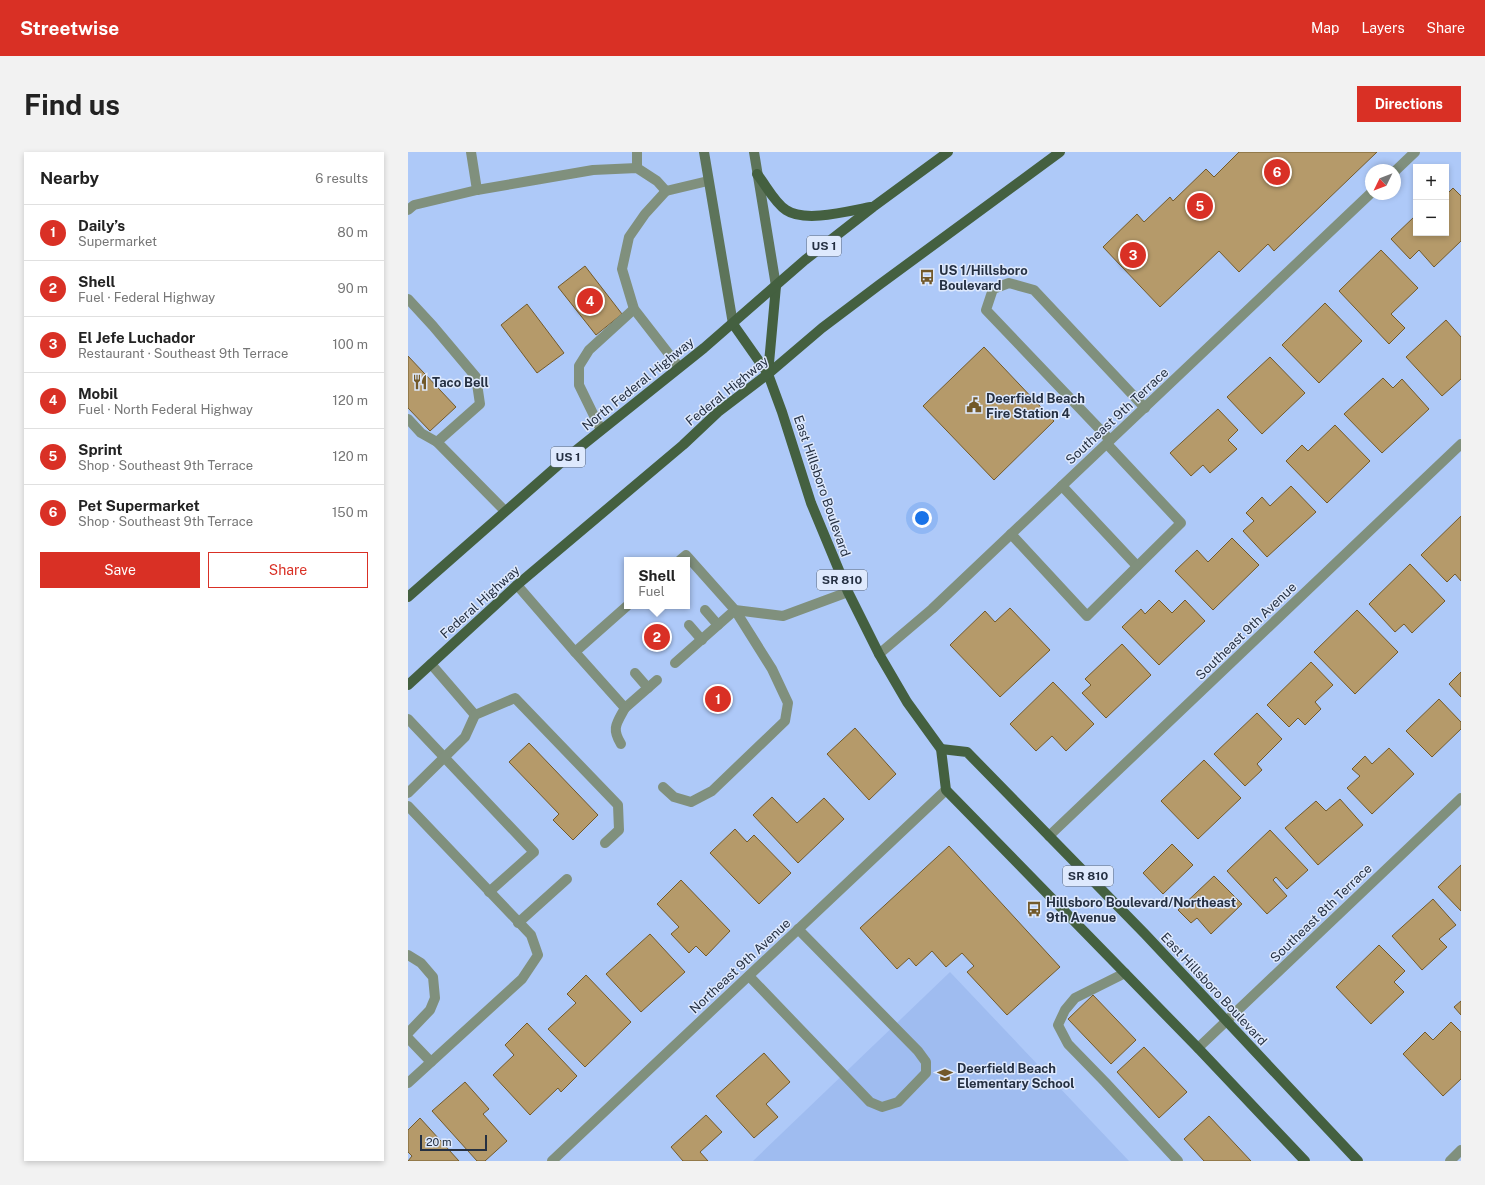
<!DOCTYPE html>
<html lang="en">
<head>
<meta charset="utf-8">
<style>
  :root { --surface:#fff; --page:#f2f2f2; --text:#222; --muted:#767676; --line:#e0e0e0; --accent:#d93025 }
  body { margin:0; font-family:"Public Sans",sans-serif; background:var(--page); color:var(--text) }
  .controls { position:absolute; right:12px; top:12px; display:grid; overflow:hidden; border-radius:0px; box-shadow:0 2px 6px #0003 }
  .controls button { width:36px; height:36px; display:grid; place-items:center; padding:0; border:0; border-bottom:1px solid var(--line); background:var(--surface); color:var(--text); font:20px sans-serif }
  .compass { position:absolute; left:957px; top:12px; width:36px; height:36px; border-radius:50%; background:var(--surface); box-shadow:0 2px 6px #0003; rotate:227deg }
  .scale { position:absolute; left:12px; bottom:10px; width:67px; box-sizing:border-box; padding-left:4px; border:2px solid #253042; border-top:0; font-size:11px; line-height:14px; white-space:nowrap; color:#253042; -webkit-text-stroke:3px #dee9fd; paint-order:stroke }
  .you { position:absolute; left:514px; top:366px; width:14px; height:14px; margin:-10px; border:3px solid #fff; border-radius:50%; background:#1a73e8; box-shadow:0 0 0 6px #1a73e833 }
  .badge { display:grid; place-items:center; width:26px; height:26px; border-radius:50%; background:var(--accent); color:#fff; font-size:13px; font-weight:700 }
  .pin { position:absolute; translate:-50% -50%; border:2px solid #fff; box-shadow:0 1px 4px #0006 }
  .popup { position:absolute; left:216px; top:405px; width:66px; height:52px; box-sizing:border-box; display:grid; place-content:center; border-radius:0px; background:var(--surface); filter:drop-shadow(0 1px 3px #0005); font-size:13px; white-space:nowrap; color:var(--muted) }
  .popup b { font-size:15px; color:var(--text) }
  .popup::after { content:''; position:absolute; left:50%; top:100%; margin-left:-8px; border:8px solid transparent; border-top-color:var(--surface) }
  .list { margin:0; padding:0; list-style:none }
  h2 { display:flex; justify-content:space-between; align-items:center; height:52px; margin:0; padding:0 16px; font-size:17px }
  h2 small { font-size:13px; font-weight:400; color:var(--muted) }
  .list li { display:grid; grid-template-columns:26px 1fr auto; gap:12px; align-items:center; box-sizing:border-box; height:56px; padding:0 16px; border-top:1px solid var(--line) }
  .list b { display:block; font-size:15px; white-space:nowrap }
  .list p { margin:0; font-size:13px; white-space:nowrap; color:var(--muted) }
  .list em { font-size:13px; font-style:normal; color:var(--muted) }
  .actions { display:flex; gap:8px; padding:12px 16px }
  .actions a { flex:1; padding:9px 0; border:1px solid var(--accent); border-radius:0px; text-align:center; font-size:14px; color:var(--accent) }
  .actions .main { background:var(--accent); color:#fff }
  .map { position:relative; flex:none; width:1053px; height:1009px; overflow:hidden; border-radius:0px }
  header { display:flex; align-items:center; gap:24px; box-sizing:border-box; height:56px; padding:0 20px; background:var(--accent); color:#fff }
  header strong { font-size:19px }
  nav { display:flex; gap:22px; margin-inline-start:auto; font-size:14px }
  .intro { display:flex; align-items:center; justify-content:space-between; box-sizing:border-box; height:96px; padding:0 24px }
  h1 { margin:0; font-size:28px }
  .button { padding:10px 18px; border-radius:0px; background:var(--accent); color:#fff; font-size:14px; font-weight:700 }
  main { display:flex; gap:24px; padding:0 24px }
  aside { flex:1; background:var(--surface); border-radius:0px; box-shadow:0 2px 6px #0003 }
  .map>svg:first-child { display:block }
  .built { fill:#9fbcf0 }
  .building { fill:#b59a6a; stroke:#735a2a }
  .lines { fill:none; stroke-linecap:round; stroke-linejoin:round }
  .service { stroke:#80907d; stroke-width:10 }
  .minor { stroke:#80907d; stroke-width:10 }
  .secondary { stroke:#5d745a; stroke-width:10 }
  .primary { stroke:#446040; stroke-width:10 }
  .labels { text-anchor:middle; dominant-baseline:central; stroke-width:3; stroke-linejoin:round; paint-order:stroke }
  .shield { fill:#dee9fd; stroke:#5c687a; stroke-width:1 }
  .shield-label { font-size:12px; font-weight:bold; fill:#253042 }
  .poi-label { font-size:13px; font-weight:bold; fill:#253042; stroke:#dee9fd; text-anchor:start }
  .street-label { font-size:13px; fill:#253042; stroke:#dee9fd }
</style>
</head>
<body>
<header>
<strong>Streetwise</strong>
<nav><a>Map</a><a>Layers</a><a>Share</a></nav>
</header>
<div class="intro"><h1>Find us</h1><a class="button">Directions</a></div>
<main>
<aside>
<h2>Nearby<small>6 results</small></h2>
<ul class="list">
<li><span class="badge">1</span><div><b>Daily’s</b><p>Supermarket</p></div><em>80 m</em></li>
<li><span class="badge">2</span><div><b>Shell</b><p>Fuel · Federal Highway</p></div><em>90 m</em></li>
<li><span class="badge">3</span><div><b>El Jefe Luchador</b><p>Restaurant · Southeast 9th Terrace</p></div><em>100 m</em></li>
<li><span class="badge">4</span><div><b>Mobil</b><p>Fuel · North Federal Highway</p></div><em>120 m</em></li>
<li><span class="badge">5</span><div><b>Sprint</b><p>Shop · Southeast 9th Terrace</p></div><em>120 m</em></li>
<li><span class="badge">6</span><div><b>Pet Supermarket</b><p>Shop · Southeast 9th Terrace</p></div><em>150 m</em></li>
</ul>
<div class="actions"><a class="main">Save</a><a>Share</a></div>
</aside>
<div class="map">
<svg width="1053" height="1009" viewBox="0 0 1053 1009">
  <rect width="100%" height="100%" fill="#aec9f8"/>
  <path class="built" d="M542,820l179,189h-376z"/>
  <g class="building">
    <path d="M831,0h138l-103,99 -6,-7 -29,28 -20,-21 -59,56 -57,-60 34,-33 7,8 26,-25 3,4 33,-32 8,8z"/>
    <path d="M1045,36l8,8v45l-27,26 -15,-17 -9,9 -19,-20 24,-23 1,17h30v-38z"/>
    <path d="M973,98l37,38 -27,26 14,14 -16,16 -50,-53z"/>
    <path d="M177,114l37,48 -26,21 -38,-48z"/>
    <path d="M917,151l37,38 -43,42 -37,-38z"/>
    <path d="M119,152l37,49 -27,20 -36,-48z"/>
    <path d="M1038,168l15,17v42l-19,17 -36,-39z"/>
    <path d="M576,195l70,74 -60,59 -71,-74z"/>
    <path d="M0,204l48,51 -26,24 -22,-23z"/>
    <path d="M862,205l35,36 -43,41 -35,-37z"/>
    <path d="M975,226l10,10 9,-9 27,30 -47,44 -38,-39z"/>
    <path d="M810,257l20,21 -10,10 9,9 -27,24 -7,-8 -12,11 -21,-23z"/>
    <path d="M927,273l35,36 -43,42 -41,-42 16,-16 6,6z"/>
    <path d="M883,334l25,26 -49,45 -24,-26 11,-10 -8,-8 16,-16 8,9z"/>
    <path d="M1053,364v65l-6,-7 -8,8 -26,-27z"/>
    <path d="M824,386l27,27 -46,45 -38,-39 22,-21 11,12z"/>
    <path d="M1002,412l35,37 -33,32 -8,-9 -9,8 -26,-28z"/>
    <path d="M751,448l13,13 13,-13 20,21 -46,44 -37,-38 19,-18 4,5z"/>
    <path d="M602,456l40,42 -50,47 -50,-52 35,-34 10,11z"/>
    <path d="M949,458l41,42 -43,42 -41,-42z"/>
    <path d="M714,492l29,31 -45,43 -24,-25 9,-8 -6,-6z"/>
    <path d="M903,510l22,23 -18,17 6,7 -16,16 -7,-7 -9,9 -22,-22z"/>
    <path d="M1053,520v25l-12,-13z"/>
    <path d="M645,530l41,42 -28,27 -14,-15 -16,15 -26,-27z"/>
    <path d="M1031,547l22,23v7l-29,28 -26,-26z"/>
    <path d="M849,561l25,26 -25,25 5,6 -17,16 -31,-32z"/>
    <path d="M447,576l41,46 -27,26 -42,-46z"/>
    <path d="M121,591l69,72 -25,25 -20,-20 6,-6 -50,-52z"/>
    <path d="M981,596l25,26 -42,40 -25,-26 13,-12 -8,-7 13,-13 7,8z"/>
    <path d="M796,608l37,38 -43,41 -37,-38z"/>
    <path d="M364,645l25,26 27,-25 20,21 -46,44 -45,-48z"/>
    <path d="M932,647l23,26 -45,40 -33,-37 31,-27 10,10z"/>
    <path d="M327,677l12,13 7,-7 37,38 -32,31 -49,-51z"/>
    <path d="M862,678l38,40 -21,19 -11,-12 -3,3 14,16 -20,18 -40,-43z"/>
    <path d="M764,692l21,21 -30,29 -20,-21z"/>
    <path d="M541,694l111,121 -53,48 -40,-43 7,-6 -12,-13 -16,14 -14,-16 -16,15 -7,-8 -12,11 -37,-41z"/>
    <path d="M1053,713v46l-23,-24z"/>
    <path d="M806,724l28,28 -31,30 -14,-16 -6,5 -13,-13z"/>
    <path d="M273,728l49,51 -24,25 -10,-10 -7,7 -18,-19 8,-7 -22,-23z"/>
    <path d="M1025,747l23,26 -17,14 8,8 -25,23 -30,-34z"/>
    <path d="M242,782l35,38 -44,40 -35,-38z"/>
    <path d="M971,793l26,26 -11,11 10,10 -33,32 -35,-37z"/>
    <path d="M178,823l45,47 -46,45 -37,-38 28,-26 -9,-9z"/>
    <path d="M685,843l43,45 -25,24 -43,-45z"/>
    <path d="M1053,849v14l-7,-8z"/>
    <path d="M1043,870l10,10v47l-18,17 -40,-42 22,-22 8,8z"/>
    <path d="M119,871l50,53 -16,16 -3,-4 -28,27 -37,-40 21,-20 -9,-10z"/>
    <path d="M736,895l43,45 -28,26 -42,-46z"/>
    <path d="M356,901l26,29 -24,22 12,13 -24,21 -38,-42z"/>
    <path d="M57,930l24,27 -6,5 24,27 -22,20h-8l-45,-50z"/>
    <path d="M298,963l16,17 -22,20 8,9h-25l-12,-14z"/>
    <path d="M801,964l42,45h-47l-20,-22z"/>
    <path d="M12,966l39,43h-51l4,-5 -4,-4v-22z"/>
  </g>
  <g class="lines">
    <g class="service">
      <path d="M63,0l6,38"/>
      <path d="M229,0v16"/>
      <path d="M0,58l6,-5 63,-15 116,-20 44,-2 20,13 9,10"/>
      <path d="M0,147l25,27 43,51 4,27 -43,38 68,69"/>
      <path d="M271,215l-45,-58 -12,-40 7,-32 16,-23 21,-23 42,-10"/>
      <path d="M0,267l13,14 16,9"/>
      <path d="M193,278l-22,-45v-19l10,-16 45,-41"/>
      <path d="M702,288l-124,-130 7,-21 16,-6 25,7 111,118"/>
      <path d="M654,334l75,80"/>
      <path d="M603,382l76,82 94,-93 -74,-79"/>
      <path d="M272,408l6,-5 49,55 48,6 65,-24"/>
      <path d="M109,433l58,67 52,-46"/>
      <path d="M297,458l13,15"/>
      <path d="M281,473l13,15"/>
      <path d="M167,500l50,56 32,-28"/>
      <path d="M23,512l44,51"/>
      <path d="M227,521l13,15"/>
      <path d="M0,567l126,133 -45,40"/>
      <path d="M213,592c-10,-16 -4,-21 4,-36"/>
      <path d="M255,635l11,10 17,5 21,-11 73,-70 3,-18 -16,-34 -37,-59 -60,53"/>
      <path d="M0,641l57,-56 10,-22 40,-17 103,107 1,25 -14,13"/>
      <path d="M0,654l123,129 7,20 -16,24 -114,104"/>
      <path d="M110,771l49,-44"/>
      <path d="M0,803l13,8 12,14 2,21 -5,12 -22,23"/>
      <path d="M717,821l-50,25 -10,12 -7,15 10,19 37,38 73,79"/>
      <path d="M341,824l121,126 12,5 16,-5 28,-29v-11l-8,-11 -120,-122"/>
      <path d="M0,886l23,24"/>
    </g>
    <g class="minor">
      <path d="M987,19l20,-19"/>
      <path d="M471,502l53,-45 439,-416"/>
      <path d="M641,684l412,-392"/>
      <path d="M790,896l263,-250"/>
      <path d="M144,1009l394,-371"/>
      <path d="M1042,1009l11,-11"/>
    </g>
    <g class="secondary">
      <path d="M296,0l29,172"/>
      <path d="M346,0l22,134"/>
    </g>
    <g class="primary">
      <path d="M349,22c9,11 17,28 29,36 19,13 63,1 85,-3"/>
      <path d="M325,172l35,50 14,38 29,91 37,89 31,62 28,48 34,47 5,41 252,258 107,113"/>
      <path d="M360,222l8,-88"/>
      <path d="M0,445l156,-137 140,-112 101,-88 68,-53 75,-55"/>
      <path d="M0,533l109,-100 166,-140 35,-33 50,-38 54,-46 57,-43 181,-133"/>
      <path d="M533,597l26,3 178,182 213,227"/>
    </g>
  </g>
  <defs>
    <g id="bus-bare" transform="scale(1.2)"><path d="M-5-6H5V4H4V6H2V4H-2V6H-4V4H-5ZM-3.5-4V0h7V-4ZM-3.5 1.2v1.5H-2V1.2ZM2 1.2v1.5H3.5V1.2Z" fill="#72592a" stroke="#dee9fd" stroke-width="2.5" paint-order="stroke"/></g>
    <g id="restaurant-bare" transform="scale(1.2)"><path d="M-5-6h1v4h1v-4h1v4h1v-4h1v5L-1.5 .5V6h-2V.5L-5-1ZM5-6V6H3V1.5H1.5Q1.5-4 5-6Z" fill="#72592a" stroke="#dee9fd" stroke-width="2.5" paint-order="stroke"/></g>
    <g id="civic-bare" transform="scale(1.2)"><path d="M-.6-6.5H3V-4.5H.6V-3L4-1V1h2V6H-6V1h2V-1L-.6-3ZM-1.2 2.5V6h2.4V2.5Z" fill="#72592a" stroke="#dee9fd" stroke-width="2.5" paint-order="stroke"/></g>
    <g id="school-bare" transform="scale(1.2)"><path d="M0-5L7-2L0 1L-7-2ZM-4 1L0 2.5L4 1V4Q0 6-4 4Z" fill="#72592a" stroke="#dee9fd" stroke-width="2.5" paint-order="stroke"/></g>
  </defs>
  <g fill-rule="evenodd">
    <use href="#bus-bare" x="519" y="125"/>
    <use href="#restaurant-bare" x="12" y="230"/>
    <use href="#civic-bare" x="566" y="253"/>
    <use href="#bus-bare" x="626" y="757"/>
    <use href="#school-bare" x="537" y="923"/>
  </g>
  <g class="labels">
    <g class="shield">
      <rect x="399" y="84" width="34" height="20" rx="3"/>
      <rect x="143" y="295" width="34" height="20" rx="3"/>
      <rect x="409" y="418" width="50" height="20" rx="3"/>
      <rect x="655" y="714" width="50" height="20" rx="3"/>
    </g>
    <g class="shield-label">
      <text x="416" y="94">US 1</text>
      <text x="160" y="305">US 1</text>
      <text x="434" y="428">SR 810</text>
      <text x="680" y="724">SR 810</text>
    </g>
    <g class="poi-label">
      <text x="531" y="118">US 1/Hillsboro<tspan x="531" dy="15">Boulevard</tspan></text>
      <text x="24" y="230">Taco Bell</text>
      <text x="578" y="246">Deerfield Beach<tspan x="578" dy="15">Fire Station 4</tspan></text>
      <text x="638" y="750">Hillsboro Boulevard/Northeast<tspan x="638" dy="15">9th Avenue</tspan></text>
      <text x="549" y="916">Deerfield Beach<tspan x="549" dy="15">Elementary School</tspan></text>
    </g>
    <g class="street-label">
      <text transform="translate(230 232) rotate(-39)">North Federal Highway</text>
      <text transform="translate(319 239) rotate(-39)">Federal Highway</text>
      <text transform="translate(709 264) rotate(-43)">Southeast 9th Terrace</text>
      <text transform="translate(414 334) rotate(71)">East Hillsboro Boulevard</text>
      <text transform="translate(72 450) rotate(-42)">Federal Highway</text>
      <text transform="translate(838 479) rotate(-44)">Southeast 9th Avenue</text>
      <text transform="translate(913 761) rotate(-44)">Southeast 8th Terrace</text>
      <text transform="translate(332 814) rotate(-43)">Northeast 9th Avenue</text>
      <text transform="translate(806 837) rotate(47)">East Hillsboro Boulevard</text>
    </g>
  </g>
</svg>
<div class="controls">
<button>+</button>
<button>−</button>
</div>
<svg class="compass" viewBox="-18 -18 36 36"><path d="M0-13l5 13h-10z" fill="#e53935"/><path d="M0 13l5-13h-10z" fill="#767676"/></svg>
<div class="scale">20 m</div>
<div class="you"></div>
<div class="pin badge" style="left:310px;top:547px">1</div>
<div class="pin badge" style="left:249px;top:485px">2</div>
<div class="popup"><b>Shell</b>Fuel</div>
<div class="pin badge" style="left:725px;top:103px">3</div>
<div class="pin badge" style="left:182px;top:149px">4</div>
<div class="pin badge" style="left:792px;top:54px">5</div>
<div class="pin badge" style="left:869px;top:20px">6</div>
</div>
</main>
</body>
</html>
